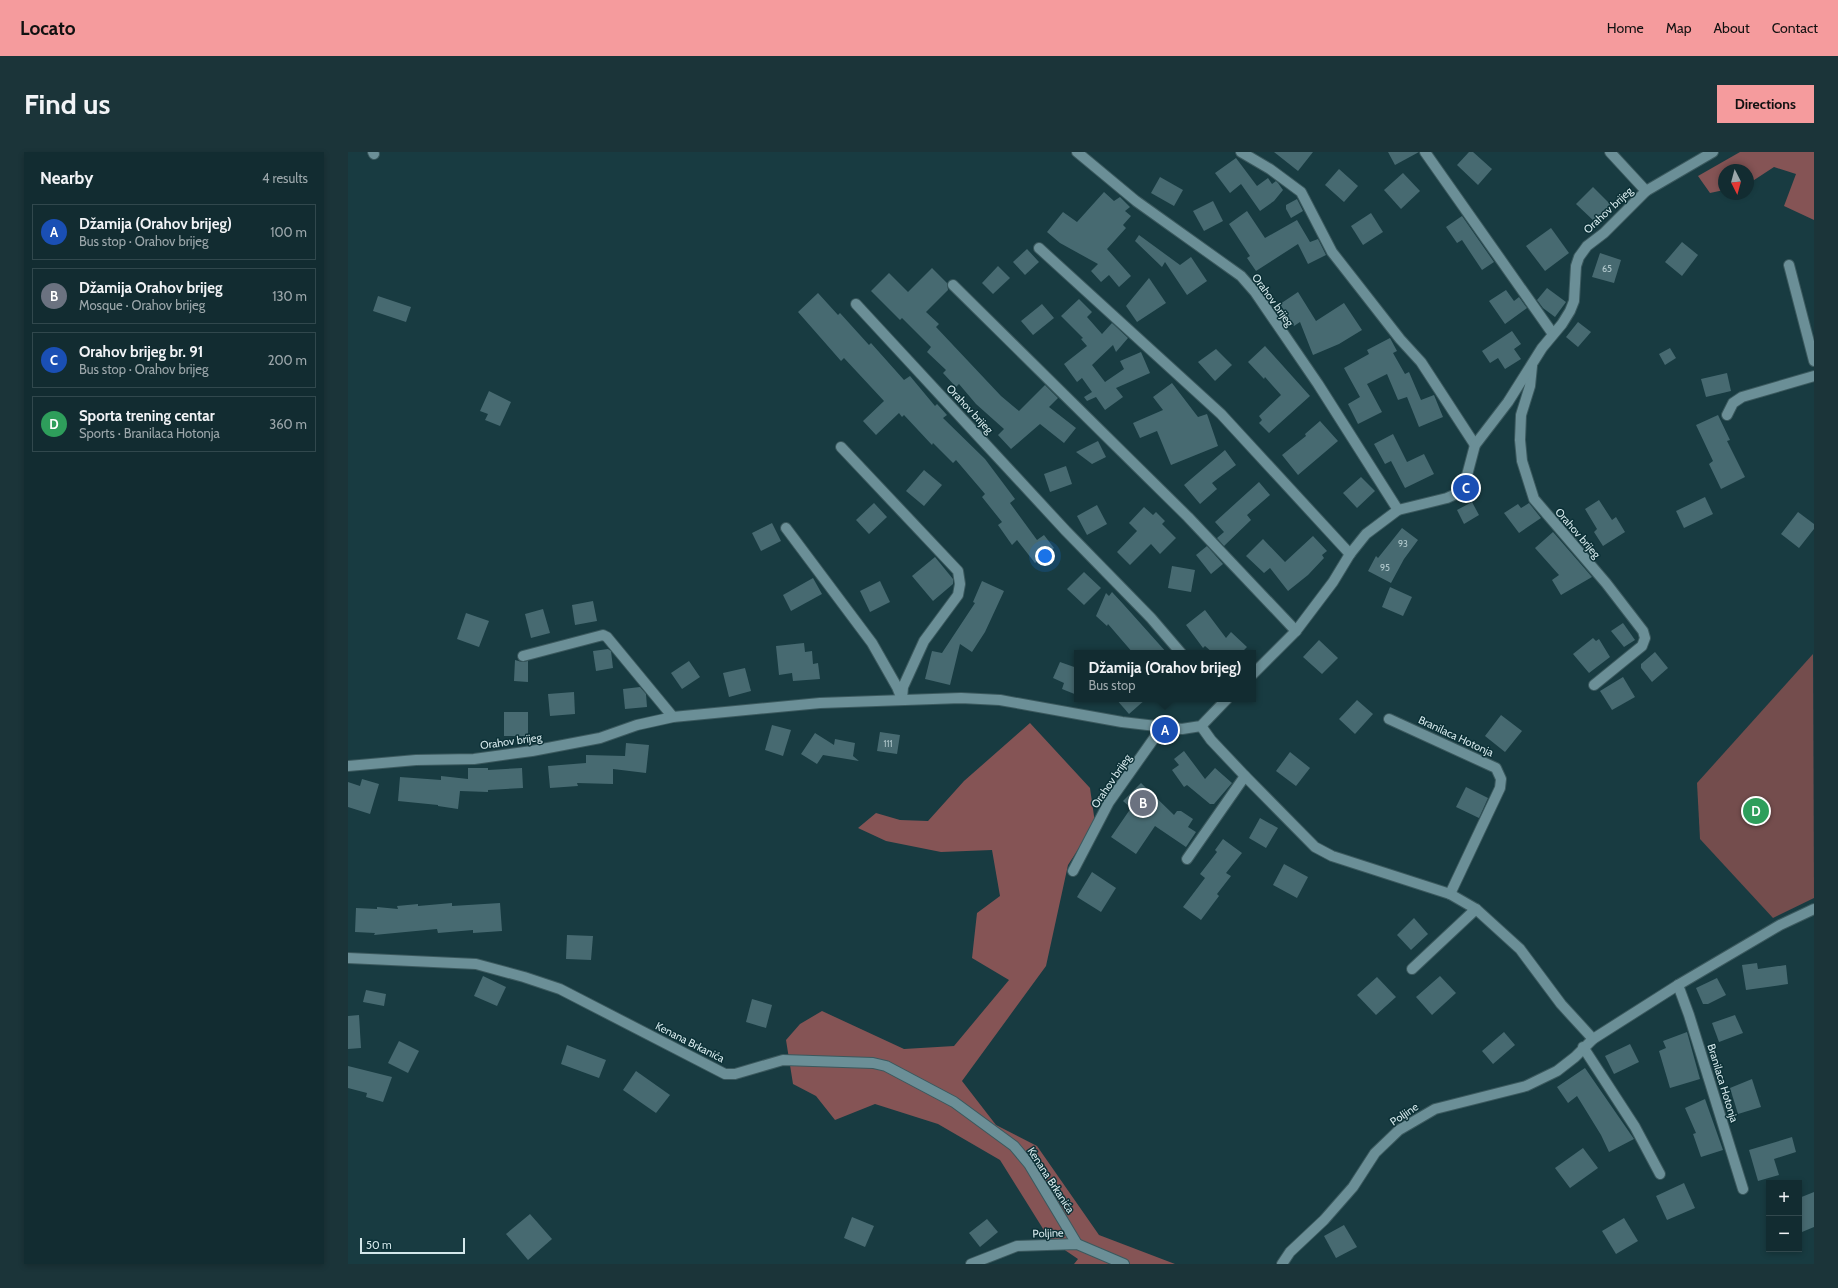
<!DOCTYPE html>
<html lang="en">
<head>
<meta charset="utf-8">
<style>
  :root { --surface:#122c31; --page:#1b3439; --text:#f1f3f6; --muted:#9ca7ab; --line:#31484d; --accent:#f59b9d }
  body { margin:0; font-family:Cabin,sans-serif; background:var(--page); color:var(--text) }
  .controls { position:absolute; right:12px; bottom:12px; display:grid; overflow:hidden; border-radius:0px; box-shadow:0 2px 6px #0003 }
  .controls button { width:36px; height:36px; display:grid; place-items:center; padding:0; border:0; border-bottom:1px solid var(--line); background:var(--surface); color:var(--text); font:20px sans-serif }
  .compass { position:absolute; left:1370px; top:12px; width:36px; height:36px; border-radius:50%; background:var(--surface); box-shadow:0 2px 6px #0003; rotate:174deg }
  .scale { position:absolute; left:12px; bottom:10px; width:105px; box-sizing:border-box; padding-left:4px; border:2px solid #d4e7ea; border-top:0; font-size:11px; line-height:14px; white-space:nowrap; color:#d4e7ea; -webkit-text-stroke:3px #0c3137; paint-order:stroke }
  .you { position:absolute; left:697px; top:404px; width:14px; height:14px; margin:-10px; border:3px solid #fff; border-radius:50%; background:#1a73e8; box-shadow:0 0 0 6px #1a73e833 }
  .badge { display:grid; place-items:center; width:26px; height:26px; border-radius:50%; background:var(--accent); color:#fff; font-size:13px; font-weight:700 }
  .pin { position:absolute; translate:-50% -50%; border:2px solid #fff; box-shadow:0 1px 4px #0006 }
  .popup { position:absolute; left:726px; top:498px; width:182px; height:52px; box-sizing:border-box; display:grid; place-content:center; border-radius:0px; background:var(--surface); filter:drop-shadow(0 1px 3px #0005); font-size:13px; white-space:nowrap; color:var(--muted) }
  .popup b { font-size:15px; color:var(--text) }
  .popup::after { content:''; position:absolute; left:50%; top:100%; margin-left:-8px; border:8px solid transparent; border-top-color:var(--surface) }
  .list { margin:0; padding:0; list-style:none }
  h2 { display:flex; justify-content:space-between; align-items:center; height:52px; margin:0; padding:0 16px; font-size:17px }
  h2 small { font-size:13px; font-weight:400; color:var(--muted) }
  .list li { display:grid; grid-template-columns:26px 1fr auto; gap:12px; align-items:center; box-sizing:border-box; height:56px; margin:0 8px 8px; padding:0 8px; border:1px solid var(--line); border-radius:0px }
  .list b { display:block; font-size:15px; white-space:nowrap }
  .list p { margin:0; font-size:13px; white-space:nowrap; color:var(--muted) }
  .list em { font-size:13px; font-style:normal; color:var(--muted) }
  .map { position:relative; flex:none; width:1466px; height:1112px; overflow:hidden; border-radius:0px }
  header { display:flex; align-items:center; gap:24px; box-sizing:border-box; height:56px; padding:0 20px; background:var(--accent); color:#111 }
  header strong { font-size:19px }
  nav { display:flex; gap:22px; margin-inline-start:auto; font-size:14px }
  .intro { display:flex; align-items:center; justify-content:space-between; box-sizing:border-box; height:96px; padding:0 24px }
  h1 { margin:0; font-size:28px }
  .button { padding:10px 18px; border-radius:0px; background:var(--accent); color:#111; font-size:14px; font-weight:700 }
  main { display:flex; gap:24px; padding:0 24px }
  aside { flex:1; background:var(--surface); border-radius:0px; box-shadow:0 2px 6px #0003 }
  .map>svg:first-child { display:block }
  .green { fill:#744d4d }
  .forest { fill:#855455 }
  .building { fill:#476a71 }
  .lines { fill:none; stroke-linecap:round; stroke-linejoin:round }
  .street-casing { stroke:#3b595e; stroke-width:12 }
  .street { stroke:#6b8f97; stroke-width:10 }
  .labels { text-anchor:middle; dominant-baseline:central; stroke-width:3; stroke-linejoin:round; paint-order:stroke }
  .number-label { font-size:9px; fill:#b1c8cc }
  .street-label { font-size:11px; fill:#d4e7ea; stroke:#0c3137 }
</style>
</head>
<body>
<header>
<strong>Locato</strong>
<nav><a>Home</a><a>Map</a><a>About</a><a>Contact</a></nav>
</header>
<div class="intro"><h1>Find us</h1><a class="button">Directions</a></div>
<main>
<aside>
<h2>Nearby<small>4 results</small></h2>
<ul class="list">
<li><span class="badge" style="background:#1a4fb4">A</span><div><b>Džamija (Orahov brijeg)</b><p>Bus stop · Orahov brijeg</p></div><em>100 m</em></li>
<li><span class="badge" style="background:#6b7280">B</span><div><b>Džamija Orahov brijeg</b><p>Mosque · Orahov brijeg</p></div><em>130 m</em></li>
<li><span class="badge" style="background:#1a4fb4">C</span><div><b>Orahov brijeg br. 91</b><p>Bus stop · Orahov brijeg</p></div><em>200 m</em></li>
<li><span class="badge" style="background:#2e9e5b">D</span><div><b>Sporta trening centar</b><p>Sports · Branilaca Hotonja</p></div><em>360 m</em></li>
</ul>
</aside>
<div class="map">
<svg width="1466" height="1112" viewBox="0 0 1466 1112">
  <rect width="100%" height="100%" fill="#183b41"/>
  <path class="green" d="M1465,502l1,244 -41,20 -73,-79 -3,-56z"/>
  <g class="forest">
    <path d="M1392,0h74v68l-30,-14 12,-32 -22,-7 -26,17v-14h-24v20l-14,3 -12,-17z"/>
    <path d="M682,571l60,65 5,35 -27,42 -22,101 -84,115 34,44 41,21 62,89 76,29h-101l4,-5 -28,-19 -50,-80 -62,-36 -63,-20 -40,16 -19,-24 -23,-12 -7,-44 14,-16 22,-13 82,38 50,-3 55,-66 -37,-22 5,-45 23,-17 -8,-46 -51,2 -55,-11 -28,-13 18,-15 24,7 28,1 36,-40z"/>
  </g>
  <g class="building">
    <path d="M926,0h39l-15,19z"/>
    <path d="M1040,0h31l-24,13z"/>
    <path d="M1121,0h4l19,17 -14,16 -21,-20z"/>
    <path d="M888,6l21,28 11,-8 4,6 4,-3 2,2 5,7 -9,11 -14,10 -19,-27 -11,9 -15,-20z"/>
    <path d="M991,17l19,17 -14,16 -19,-17z"/>
    <path d="M1055,21l17,18 -19,18 -17,-19z"/>
    <path d="M812,25l23,13 -9,16 -23,-13z"/>
    <path d="M1245,35l18,18 -16,17 -19,-18z"/>
    <path d="M756,40l10,9 6,-4 10,10 -5,4 6,5 -8,9 3,3 -19,21 24,27 -12,11 -10,-12 -8,7 -10,-11 7,-7 -38,-21 -13,-11 16,-20 14,10z"/>
    <path d="M949,47l6,12 -12,7 -5,-9v-4z"/>
    <path d="M865,49l10,20 -19,10 -11,-20z"/>
    <path d="M899,59l18,27 32,-18 13,22 8,-3 8,16 -18,9 -10,-20 -42,27 -9,-13 3,-2 -21,-32z"/>
    <path d="M1023,61l12,19 -20,13 -12,-19z"/>
    <path d="M1114,64l32,46 -12,8 -20,-30 -5,3 -11,-16z"/>
    <path d="M1203,76l18,25 -24,18 -19,-25z"/>
    <path d="M791,83l41,30 11,-8 16,24 -20,14 -22,-33 -3,5 -27,-26z"/>
    <path d="M1334,90l16,13 -16,21 -17,-14z"/>
    <path d="M679,97l12,13 -14,13 -12,-13z"/>
    <path d="M1252,101l21,7 -7,23 -22,-6z"/>
    <path d="M650,114l12,12 -17,16 -11,-11z"/>
    <path d="M584,116l15,15 1,7 -22,22 13,12 -3,3 65,69 18,15 26,-26 13,13 -9,9 27,21 -12,15 -24,-19 -29,25 -13,-14 6,-6 -28,-25 -17,-20 -3,3 -13,-14 3,-3 -19,-18 4,-5 -29,-29 -2,2 -29,-29 18,-18 19,19z"/>
    <path d="M801,126l17,25 -29,19 -11,-16z"/>
    <path d="M1199,136l19,14 -11,15 -12,-9 -6,-8z"/>
    <path d="M1158,138l8,11 5,-4 8,11 -22,16 -16,-23z"/>
    <path d="M950,140l18,29 28,-18 18,27 -23,14 -26,11 -13,-33 -6,4 -14,-22z"/>
    <path d="M470,141l20,22 2,-2 29,32 2,-2 33,37 6,-4 25,30 2,-2 10,11 -4,3 42,41 30,40 -5,4 27,37 7,-5 10,13 -19,15 -18,-23 -5,5 -14,-20 4,-3 -20,-25 3,-3 -29,-34 -3,3 -20,-20 -1,2 -28,-30 -2,2 -3,-4 -23,22 -13,-14 21,-20 -40,-43 -3,3 -43,-49z"/>
    <path d="M30,144l33,11 -5,15 -33,-11z"/>
    <path d="M731,147l13,13 -5,5 15,17 10,-11 16,15 -12,14 -3,-7 -21,20 13,17 19,-13 -4,-8 21,-9 9,21 -34,15 7,9 -18,13 -9,-13 -9,4 -3,-4 8,-5 -10,-14 -5,4 -13,-18 23,-18 -6,-7 2,-1 -22,-22z"/>
    <path d="M694,152l12,14 -21,17 -12,-14z"/>
    <path d="M1230,170l13,10 -13,15 -12,-10z"/>
    <path d="M1164,179l9,13 -7,5 7,10 -16,10 -7,-11 -8,5 -8,-12z"/>
    <path d="M1042,186l7,13 -4,2 12,21 4,-2 12,28 13,-5 9,22 -24,10 -12,-30 -9,3 -11,-26 -20,10 15,28 -24,12 -10,-20 12,-7 -16,-29 25,-14 -2,-4z"/>
    <path d="M917,194l45,50 -41,37 -10,-10 3,-3 -3,-4 22,-21 -16,-18 -1,2 -16,-17z"/>
    <path d="M1322,196l6,10 -11,7 -6,-11z"/>
    <path d="M868,197l16,16 -17,16 -17,-19z"/>
    <path d="M1379,221l4,18 -25,6 -5,-18z"/>
    <path d="M824,231l26,34 9,-3 11,32 -47,19 -14,-34 -17,7 -7,-15 30,-13 -10,-13z"/>
    <path d="M141,239l22,11 -11,24 -15,-6 3,-6 -8,-3z"/>
    <path d="M1370,263l12,25 -3,1 18,36 -24,12 -12,-25 4,-3 -17,-36z"/>
    <path d="M972,269l18,20 -40,34 -16,-20 24,-19 -1,-2z"/>
    <path d="M1045,282l14,28 17,-8 10,20 -29,14 -14,-27 -6,3 -11,-20z"/>
    <path d="M750,289l8,16 -14,7 -16,-12z"/>
    <path d="M877,298l11,15 -24,18 5,6 -17,15 -16,-19z"/>
    <path d="M718,314l6,18 -22,8 -6,-18z"/>
    <path d="M576,318l18,15 -18,21 -18,-15z"/>
    <path d="M1013,325l14,14 -18,17 -14,-15z"/>
    <path d="M911,330l11,13 -23,20 4,5 -27,26 -7,-8 7,-6 -9,-10z"/>
    <path d="M1357,345l8,17 -29,14 -8,-17z"/>
    <path d="M1251,348l13,20 4,-3 9,15 -22,14 -9,-14 3,-3 -12,-20z"/>
    <path d="M1124,350l7,13 -15,9 -7,-14z"/>
    <path d="M526,351l13,14 -18,17 -13,-14z"/>
    <path d="M1181,351l12,15 -22,15 -15,-20 14,-9 3,4z"/>
    <path d="M749,353l10,19 -20,11 -10,-19z"/>
    <path d="M796,355l9,8 3,-3 9,9 -3,3 14,14 -16,16 -9,-10 -21,21 -13,-13 20,-21 -8,-8z"/>
    <path d="M1450,360l16,12v5l-15,19 -18,-14z"/>
    <path d="M424,371l9,18 -20,10 -9,-18z"/>
    <path d="M1054,376l16,12 -14,19 -13,24 -23,-12 8,-15 2,2z"/>
    <path d="M1205,380l39,45 -31,18 -9,-15 7,-5 -24,-27z"/>
    <path d="M965,384l14,15 -5,4 2,3 -16,17 -20,16 -18,-23 -6,5 -18,-17 17,-17 22,23z"/>
    <path d="M859,394l16,18 -12,10 -15,-19z"/>
    <path d="M587,405l18,22v5l-20,17 -21,-25z"/>
    <path d="M824,414l23,4 -4,22 -23,-4z"/>
    <path d="M736,420l17,16 -17,17 -17,-16z"/>
    <path d="M465,426l9,16 -31,17 -8,-16z"/>
    <path d="M532,429l10,21 -20,10 -10,-21z"/>
    <path d="M634,429l22,10 -19,41 -13,20 -12,-8 -10,41 -25,-6 7,-28 10,2 33,-50 -2,-1z"/>
    <path d="M1042,435l22,10 -9,19 -21,-9z"/>
    <path d="M764,440l12,13 43,48h-34l-25,-29 -1,2 -11,-10 10,-23 3,3z"/>
    <path d="M245,449l4,20 -22,4 -3,-20z"/>
    <path d="M195,457l7,24 -19,5 -6,-24z"/>
    <path d="M857,458l21,28 5,-6 16,15 -6,6h-28l-8,-7 -2,2 -17,-23z"/>
    <path d="M118,461l23,8 -10,26 -22,-8z"/>
    <path d="M1275,471l12,17 -11,7 -13,-16z"/>
    <path d="M1245,486l3,3 3,-2 11,18 -21,16 -16,-19z"/>
    <path d="M971,488l19,18 -16,16 -19,-17z"/>
    <path d="M456,491l1,9 7,-1 1,13 5,-1 2,16 -27,2 -1,-8 -13,2 -3,-29z"/>
    <path d="M260,497l3,2 2,17 -17,3 -3,-20z"/>
    <path d="M1307,500l13,16 -16,14 -11,-14v-4z"/>
    <path d="M167,508l7,2 6,-1v21l-14,-1z"/>
    <path d="M341,509l11,16 -18,12 -11,-16z"/>
    <path d="M712,510l17,6v27l-15,-6 2,-6 -11,-5z"/>
    <path d="M397,516l6,23 -22,6 -6,-24z"/>
    <path d="M1275,525l12,20 -23,13 -12,-19z"/>
    <path d="M292,535l6,7 1,13 -22,2 -2,-20z"/>
    <path d="M226,540l1,22 -25,2 -2,-22z"/>
    <path d="M768,547h30l-17,15z"/>
    <path d="M1009,548l16,14 -18,20 -16,-15z"/>
    <rect x="156" y="560" width="24" height="24"/>
    <path d="M1153,563l21,16 -17,21 -20,-16z"/>
    <path d="M424,573l19,5 -8,26 -18,-6z"/>
    <path d="M532,580l20,3 -3,19 -20,-3z"/>
    <path d="M467,581l19,12 1,-6 20,4 -2,13 6,5 -36,-6 -6,9 -16,-10z"/>
    <path d="M278,591l23,2 -3,28 -33,-4v15l-36,-1 1,3 -28,2 -2,-22 38,-3v-8l39,1z"/>
    <path d="M836,599l21,28 10,-11 17,15 -18,21h-4l-23,-19 -3,2 -12,-17 7,-5 -5,-6z"/>
    <path d="M942,600l20,16 -14,18 -20,-15z"/>
    <path d="M120,616h20v2l34,-2 1,20 -35,2v2l-28,-1 -2,18 -20,-3v-1l-40,-4 2,-24 41,3v-4l27,3z"/>
    <path d="M14,627l17,5 -9,30 -22,-7v-25l12,4z"/>
    <path d="M793,631l33,32 3,-4h4l12,8 -5,8 8,5 -10,15 -31,-21 -19,28 -25,-17 20,-29 -8,-7z"/>
    <path d="M1118,635l22,11 -9,20 -23,-11z"/>
    <path d="M912,666l18,10 -12,20 -17,-10z"/>
    <path d="M875,687l19,14 -16,20 5,3 -14,18 2,2 -18,24 -18,-13 22,-29 -5,-4 17,-22 -2,-2z"/>
    <path d="M936,712l24,13 -11,21 -24,-13z"/>
    <path d="M744,720l24,16 -15,24 -24,-15z"/>
    <path d="M104,751v3l48,-3 2,28 -29,2v-3l-35,3 -1,-4 -63,6 1,-2 -20,-1 1,-24 21,1v-2l21,2 -1,-3 21,-2v2z"/>
    <path d="M1066,766l14,16 -17,16 -14,-15z"/>
    <path d="M219,783l26,1 -2,24 -25,-1z"/>
    <path d="M1409,811l1,6 28,-4 2,19 -42,6 -4,-25z"/>
    <path d="M135,824l23,11 -9,19 -23,-10z"/>
    <path d="M1092,824l16,17 -24,22 -16,-18z"/>
    <path d="M1029,825l19,20 -20,18 -19,-20z"/>
    <path d="M1369,826l9,17 -18,9h-5l-7,-16z"/>
    <path d="M18,838l20,4 -2,12 -21,-4z"/>
    <path d="M404,847l20,6 -6,23 -20,-6z"/>
    <path d="M11,863l2,33 -13,1v-33z"/>
    <path d="M1387,863l8,18 -24,9 -7,-19z"/>
    <path d="M1156,880l11,13 -22,19 -11,-13z"/>
    <path d="M1339,880l13,47 -30,9 -11,-37 7,-3 -3,-7z"/>
    <path d="M51,889l20,10 -11,22 -20,-10z"/>
    <path d="M1282,892l9,18 -25,12 -9,-18z"/>
    <path d="M219,893l39,15 -7,18 -38,-14z"/>
    <path d="M0,914l44,11 -9,25 -17,-5 1,-4 -19,-5z"/>
    <path d="M1237,916l49,71 -25,13 -8,-17 -24,-39 -9,7 -11,-16z"/>
    <path d="M288,919l34,24 -14,18 -33,-23z"/>
    <path d="M1404,927l9,28 -23,7 -8,-26z"/>
    <path d="M1357,947l18,51 -22,7 -8,-23 3,-1 -11,-25z"/>
    <path d="M1444,985l4,15 -22,7 5,16 -21,6 -9,-31z"/>
    <path d="M1235,996l15,20 -28,20 -15,-20z"/>
    <path d="M1336,1031l11,25 -28,12 -11,-24z"/>
    <path d="M1466,1040v35l-12,5 -3,-9v-25z"/>
    <path d="M182,1062l22,25 -24,21 -22,-26z"/>
    <path d="M504,1065l22,9 -9,21 -21,-9z"/>
    <path d="M1276,1066l14,23 -22,13 -14,-23z"/>
    <path d="M639,1067l11,13 -18,15 -11,-14z"/>
    <path d="M996,1073l13,22 -21,11 -12,-22z"/>
  </g>
  <g class="lines">
    <g class="street-casing">
      <g id="street">
        <path d="M25,0l1,2"/>
        <path d="M729,0l59,49 105,75 14,16 63,92 80,126"/>
        <path d="M893,0l29,17 31,23 31,60 68,87 21,23 54,83"/>
        <path d="M1077,0l128,182"/>
        <path d="M1262,0l36,39"/>
        <path d="M691,96l182,166 129,140"/>
        <path d="M1441,113l25,96"/>
        <path d="M605,133l235,232 108,114"/>
        <path d="M508,152l210,227 85,87 30,35"/>
        <path d="M1184,214l-2,20 -9,29 -1,25 2,21 12,38 72,84 37,48 2,7 -3,8 -48,39"/>
        <path d="M1379,263l6,-12 9,-6 72,-21"/>
        <path d="M493,295l117,124 2,13 -2,11 -34,46 -21,46 -1,12"/>
        <path d="M438,376l86,115 25,44 4,10"/>
        <path d="M175,504l80,-21 4,2 66,80"/>
        <path d="M905,522l43,-43 37,-49 17,-28 16,-20 32,-24 49,-12 11,-5 8,-14 9,-34 33,-43 34,-54 20,-24 8,-13 4,-10 2,-35 3,-9 8,-11 17,-13 42,-42 67,-39"/>
        <path d="M1041,567l107,49 5,11 -1,9 -50,106"/>
        <path d="M853,574l10,14 34,36 70,71 17,9 118,38 26,15 44,40 41,55 32,35"/>
        <path d="M0,614l68,-6 58,-1 58,-8 68,-13 37,-13 36,-8 147,-14 141,-5 39,2 122,22 60,7 19,-3 26,-27"/>
        <path d="M839,707l58,-83"/>
        <path d="M725,719l36,-69 53,-75"/>
        <path d="M0,806l128,6 48,13 36,12 165,85h10l48,-14 90,3 13,3 68,36 60,44 15,18 48,80"/>
        <path d="M1064,817l64,-60"/>
        <path d="M1330,833l11,30 54,174"/>
        <path d="M1235,895l52,80 25,47"/>
        <path d="M623,1112l46,-18 60,-2 47,20"/>
        <path d="M934,1112l8,-12 34,-32 29,-33 22,-34 24,-23 36,-21 91,-23 31,-15 18,-14 18,-18 85,-54 102,-60 34,-16"/>
      </g>
    </g>
    <use href="#street" class="street"/>
  </g>
  <g class="labels">
    <g class="number-label">
      <text x="1259" y="116">65</text>
      <text x="1055" y="391">93</text>
      <text x="1037" y="415">95</text>
      <text x="540" y="591">111</text>
    </g>
    <g class="street-label">
      <text transform="translate(1260 58) rotate(-43)">Orahov brijeg</text>
      <text transform="translate(925 148) rotate(54)">Orahov brijeg</text>
      <text transform="translate(622 257) rotate(47)">Orahov brijeg</text>
      <text transform="translate(1230 381) rotate(49)">Orahov brijeg</text>
      <text transform="translate(1108 584) rotate(25)">Branilaca Hotonja</text>
      <text transform="translate(163 589) rotate(-8)">Orahov brijeg</text>
      <text transform="translate(763 629) rotate(-56)">Orahov brijeg</text>
      <text transform="translate(342 890) rotate(27)">Kenana Brkanića</text>
      <text transform="translate(1375 931) rotate(73)">Branilaca Hotonja</text>
      <text transform="translate(1056 962) rotate(-34)">Poljine</text>
      <text transform="translate(703 1028) rotate(57)">Kenana Brkanića</text>
      <text transform="translate(700 1081) rotate(-2)">Poljine</text>
    </g>
  </g>
</svg>
<div class="controls">
<button>+</button>
<button>−</button>
</div>
<svg class="compass" viewBox="-18 -18 36 36"><path d="M0-13l5 13h-10z" fill="#e53935"/><path d="M0 13l5-13h-10z" fill="#9ca7ab"/></svg>
<div class="scale">50 m</div>
<div class="you"></div>
<div class="pin badge" style="left:817px;top:578px;background:#1a4fb4">A</div>
<div class="popup"><b>Džamija (Orahov brijeg)</b>Bus stop</div>
<div class="pin badge" style="left:795px;top:651px;background:#6b7280">B</div>
<div class="pin badge" style="left:1118px;top:336px;background:#1a4fb4">C</div>
<div class="pin badge" style="left:1408px;top:659px;background:#2e9e5b">D</div>
</div>
</main>
</body>
</html>
